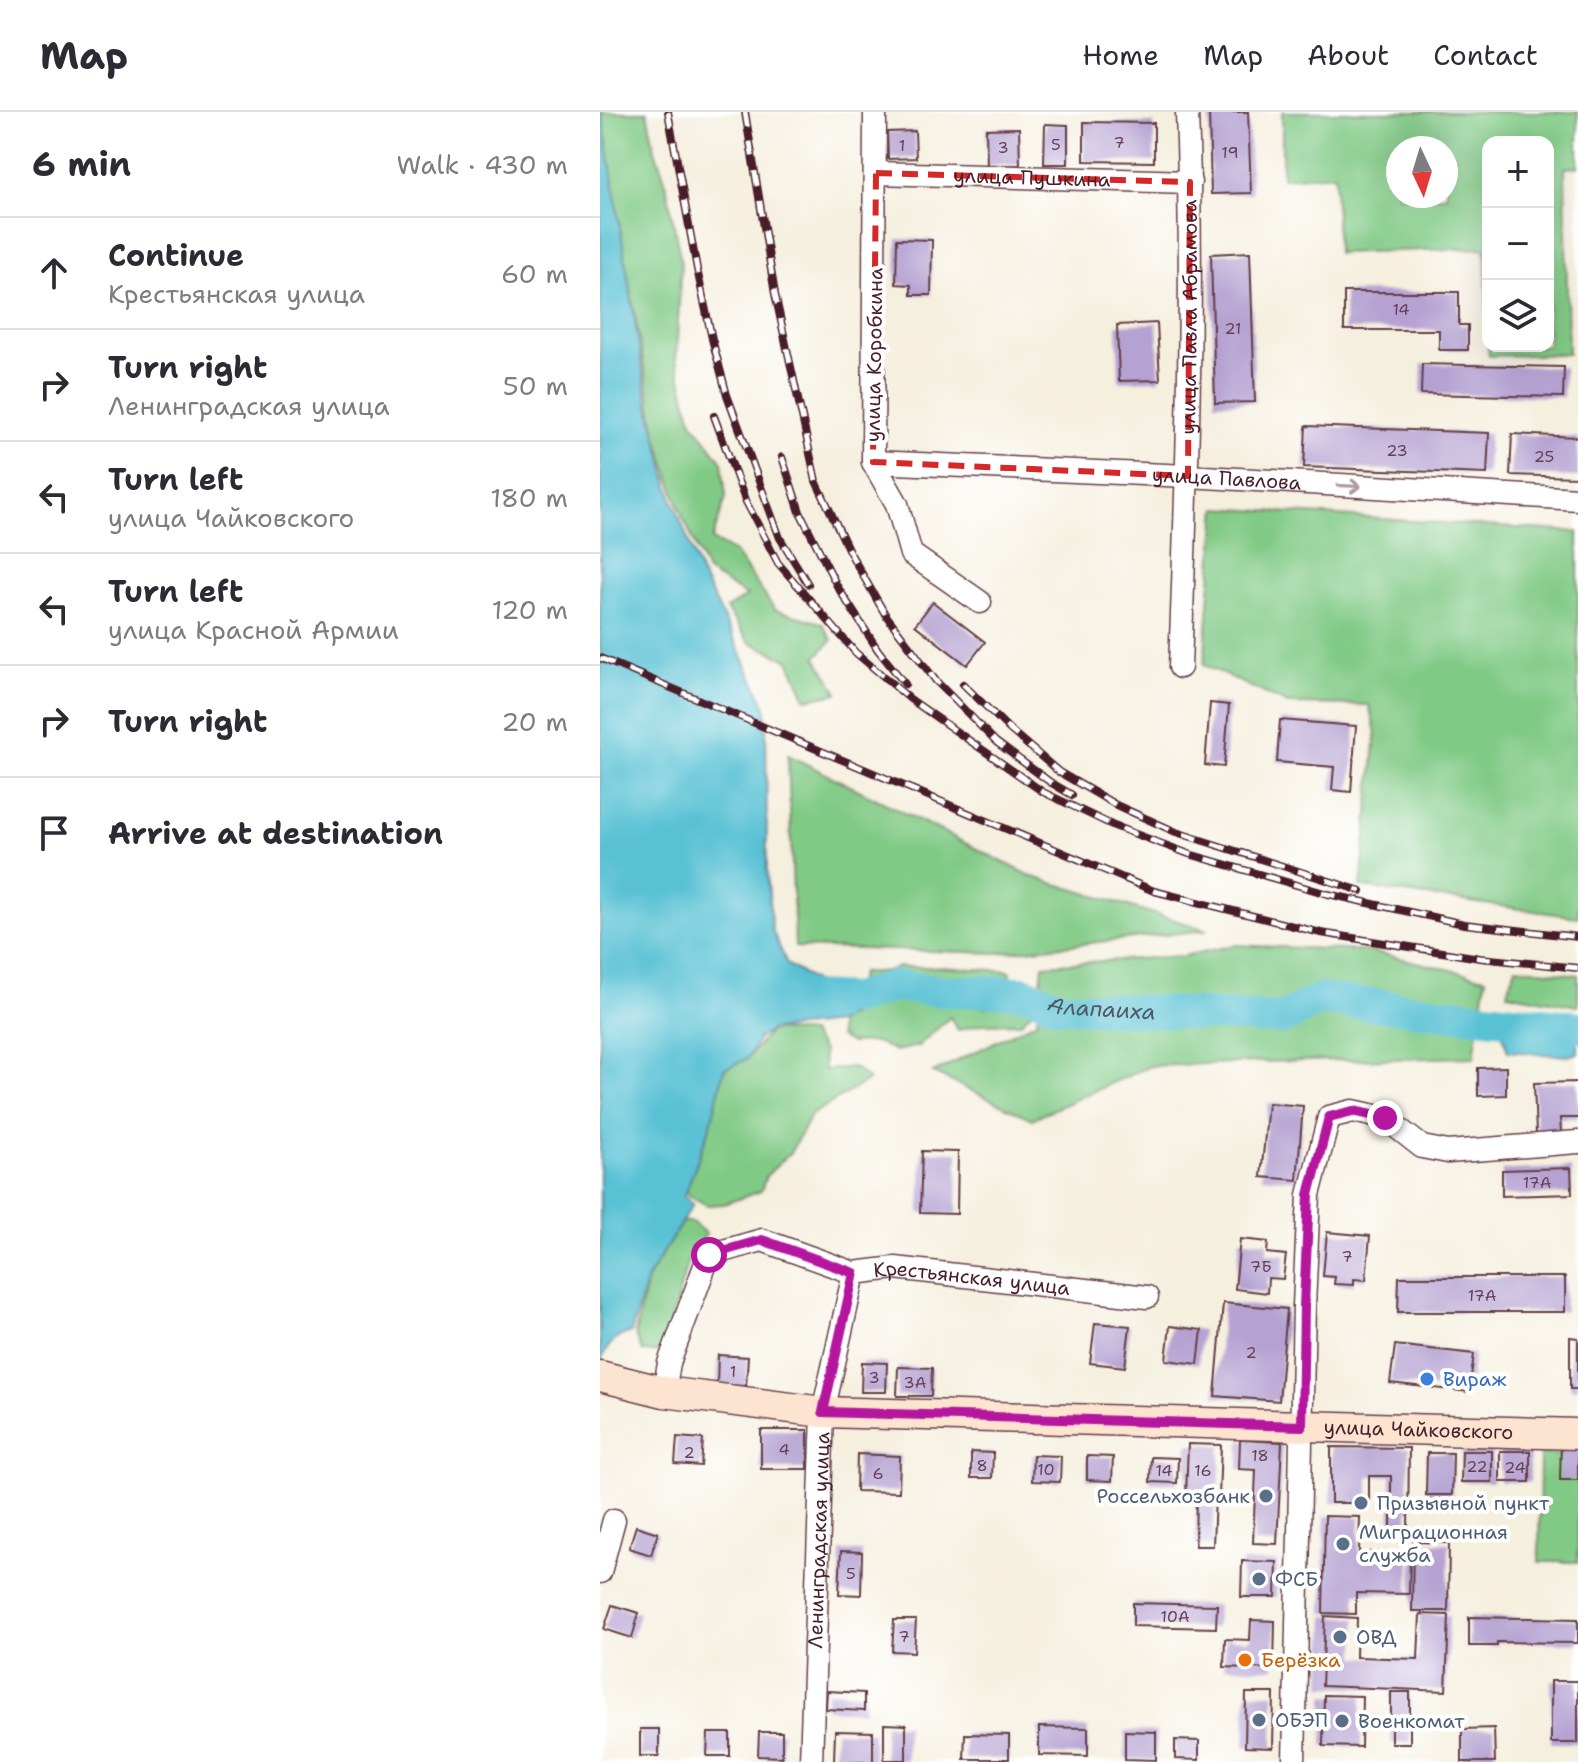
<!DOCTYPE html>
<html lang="en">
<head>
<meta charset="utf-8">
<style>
  :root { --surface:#fff; --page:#f2f2f3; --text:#2b2b33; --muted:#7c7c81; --line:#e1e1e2 }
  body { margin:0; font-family:"Shantell Sans",sans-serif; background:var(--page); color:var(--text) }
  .controls { position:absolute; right:24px; top:24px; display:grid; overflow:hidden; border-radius:16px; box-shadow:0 8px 32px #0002 }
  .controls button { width:72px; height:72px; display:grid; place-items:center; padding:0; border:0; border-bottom:2px solid var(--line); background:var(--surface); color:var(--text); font:40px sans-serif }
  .compass { position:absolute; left:786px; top:24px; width:72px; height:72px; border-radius:50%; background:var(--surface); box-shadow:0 8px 32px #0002; rotate:176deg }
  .stop { position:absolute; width:24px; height:24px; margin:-18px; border:6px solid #b5179e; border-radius:50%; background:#fff }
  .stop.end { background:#b5179e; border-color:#fff; box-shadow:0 2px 8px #0008 }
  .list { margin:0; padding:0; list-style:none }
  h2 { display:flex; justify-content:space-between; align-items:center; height:104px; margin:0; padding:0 32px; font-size:34px }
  h2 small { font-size:26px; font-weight:400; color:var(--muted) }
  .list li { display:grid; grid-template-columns:52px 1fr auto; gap:24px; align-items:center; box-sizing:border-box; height:112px; padding:0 32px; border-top:2px solid var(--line) }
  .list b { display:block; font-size:30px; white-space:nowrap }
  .list p { margin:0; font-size:26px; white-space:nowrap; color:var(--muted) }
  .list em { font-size:26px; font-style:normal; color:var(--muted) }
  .icon { flex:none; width:44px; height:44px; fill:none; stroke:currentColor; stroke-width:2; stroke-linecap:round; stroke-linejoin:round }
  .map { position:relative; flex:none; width:978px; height:1650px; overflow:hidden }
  header { display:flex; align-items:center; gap:48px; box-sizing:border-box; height:112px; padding:0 40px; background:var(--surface); border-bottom:2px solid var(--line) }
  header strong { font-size:38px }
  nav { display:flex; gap:44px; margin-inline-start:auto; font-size:28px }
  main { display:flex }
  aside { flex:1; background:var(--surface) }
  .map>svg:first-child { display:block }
  .green { fill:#81ca86; stroke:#667458; stroke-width:2; fill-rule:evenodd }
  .water { fill:#58c1d4; stroke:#517080; stroke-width:2 }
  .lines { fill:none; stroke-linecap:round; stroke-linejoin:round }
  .river { stroke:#58c1d4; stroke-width:32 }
  .building { fill:#b5a2d2 }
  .street-casing { stroke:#643e46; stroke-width:25 }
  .secondary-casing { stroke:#643e46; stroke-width:33 }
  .street { stroke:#fff; stroke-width:22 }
  .secondary { stroke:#fde4d1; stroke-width:30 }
  .rail-casing { stroke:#4a1f2b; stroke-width:8 }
  .rail { stroke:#fff; stroke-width:5; stroke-dasharray:15; stroke-linecap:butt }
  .oneway { stroke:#ae9aa0 }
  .route { stroke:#b5179e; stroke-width:10 }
  .marked { fill:none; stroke:#d62828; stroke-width:6; stroke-dasharray:16 10; stroke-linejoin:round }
  .shop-dot { fill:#3f7fe0; stroke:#fff; stroke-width:3 }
  .service-dot { fill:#5c6f8a; stroke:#fff; stroke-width:3 }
  .food-dot { fill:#e8710a; stroke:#fff; stroke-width:3 }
  .labels { text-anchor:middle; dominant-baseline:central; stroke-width:8; stroke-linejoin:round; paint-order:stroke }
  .number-label { font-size:16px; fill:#654055 }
  .street-label { font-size:20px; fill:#4a1f2b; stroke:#fff }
  .shop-label { font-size:20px; fill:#366cbe; stroke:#fff; text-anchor:start }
  .service-label { font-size:20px; fill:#4e5e75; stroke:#fff; text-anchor:start }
  .food-label { font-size:20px; fill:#c56008; stroke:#fff; text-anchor:start }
  .water-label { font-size:22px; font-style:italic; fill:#4f5866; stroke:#fff }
</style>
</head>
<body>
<header>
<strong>Map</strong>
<nav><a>Home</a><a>Map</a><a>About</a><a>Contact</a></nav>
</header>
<main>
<aside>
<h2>6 min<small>Walk · 430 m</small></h2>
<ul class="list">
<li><svg class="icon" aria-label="ahead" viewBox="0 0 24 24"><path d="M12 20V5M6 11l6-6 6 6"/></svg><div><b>Continue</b><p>Крестьянская улица</p></div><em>60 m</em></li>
<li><svg class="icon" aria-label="right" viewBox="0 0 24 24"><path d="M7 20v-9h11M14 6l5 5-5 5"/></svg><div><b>Turn right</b><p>Ленинградская улица</p></div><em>50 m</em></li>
<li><svg class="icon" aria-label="left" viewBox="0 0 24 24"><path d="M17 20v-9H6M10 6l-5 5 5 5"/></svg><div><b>Turn left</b><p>улица Чайковского</p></div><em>180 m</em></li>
<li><svg class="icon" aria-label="left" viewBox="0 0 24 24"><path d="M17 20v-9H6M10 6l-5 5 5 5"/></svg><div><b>Turn left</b><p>улица Красной Армии</p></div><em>120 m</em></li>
<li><svg class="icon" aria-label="right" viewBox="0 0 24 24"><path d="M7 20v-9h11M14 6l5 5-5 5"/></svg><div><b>Turn right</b></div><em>20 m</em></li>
<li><svg class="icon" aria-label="arrive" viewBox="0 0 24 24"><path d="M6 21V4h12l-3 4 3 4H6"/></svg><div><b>Arrive at destination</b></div></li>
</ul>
</aside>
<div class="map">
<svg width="978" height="1650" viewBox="0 0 978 1650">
  <rect width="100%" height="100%" fill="#fff"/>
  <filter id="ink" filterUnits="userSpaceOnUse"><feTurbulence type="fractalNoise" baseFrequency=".0125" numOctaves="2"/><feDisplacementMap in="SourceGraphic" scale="16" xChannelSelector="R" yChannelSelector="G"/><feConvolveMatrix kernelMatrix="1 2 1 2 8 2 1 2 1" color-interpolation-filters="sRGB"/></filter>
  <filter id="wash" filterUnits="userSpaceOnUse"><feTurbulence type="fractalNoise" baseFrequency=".006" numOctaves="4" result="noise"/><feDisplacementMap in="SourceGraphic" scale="32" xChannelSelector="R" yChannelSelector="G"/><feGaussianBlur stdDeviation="1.8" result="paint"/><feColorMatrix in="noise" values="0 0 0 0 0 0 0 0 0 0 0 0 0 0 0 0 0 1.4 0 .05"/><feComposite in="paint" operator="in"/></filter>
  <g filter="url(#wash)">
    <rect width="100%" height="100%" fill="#f5efde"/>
    <g class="green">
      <path d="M2,0h45l8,38 11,33 15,79 -5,98 16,61 30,41 4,35 -14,43 23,13 40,57 47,13 10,17 -16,17 22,36 -32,6 -17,-39 -40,-18 -23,-33 21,-13 -40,-24 -27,-62 -24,-77 -35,-196z"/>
      <path d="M682,0h296v55l-13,1 3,186 -79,2 -1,-10h60v-204h-60v191l-3,-85 -148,5 -2,-79 -53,4zM798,36h48v48h-48z"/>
      <path d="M617,396l361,24v385l-217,-30 15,-154 -7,-28 -81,-1 -84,-39z"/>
      <path d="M188,643l245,122 174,53 -209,23 -203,-6z"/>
      <path d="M636,833l132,6 118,27 -12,79 -213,5 -111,4 -118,53 -99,-46 104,-52 6,-56 140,-9z"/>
      <path d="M298,855h41l71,4 2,9 -114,-3 -36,11 -5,-1 4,-14 29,-2z"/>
      <path d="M916,855l62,8v31l-71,-13z"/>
      <path d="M295,880l13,6h72l5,10 22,-11 22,-1 7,11 -16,16 -38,1 -24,6 -8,-13 -32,29 -23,5 -19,-9 -26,1 -11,-6 -1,-14 14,-9 20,-6z"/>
      <path d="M171,918l39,3 13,18 1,19 29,-3 16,13 -58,35 -21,38 -24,23 -5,15 -37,13 -17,1 -18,-10 -2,-7 24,-64 13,-55 24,-11z"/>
      <path d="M82,1110h10l14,12 -7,11h-7l-29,107h-20l-8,-17 12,-56z"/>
      <path d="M961,1330l17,1v119h-39l1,-108 20,1z"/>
    </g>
    <g class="water">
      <path d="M0,0h2l45,286 25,100 29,76 35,69 30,64 1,164 5,59 15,34 35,22 30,-1 3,14 -3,15 -14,9 -67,7 -13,9 -10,19 -24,11 -13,55 -27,72 9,8 -46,75 -16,54c-17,2 -27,17 -31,32z"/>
      <path d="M910,897l68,5v39l-10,3 -60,-5 -10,-32z"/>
    </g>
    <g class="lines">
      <path class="river" id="s1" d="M213,885l42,2 38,-13 51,5 79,1 36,14 223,13 38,-20 258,28"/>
    </g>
    <g id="blocks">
      <g class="building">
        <path d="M609,0h39l3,81 -40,1z"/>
        <path d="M484,10l70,1v39l-70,-1z"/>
        <path d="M445,12l23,1v39h-24z"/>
        <path d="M419,16l1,37 -33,1 -1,-37z"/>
        <path d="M315,19l1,27 -28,1 -1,-27z"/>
        <path d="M297,127l35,1 -1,55h-20v-10l-15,-1z"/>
        <path d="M650,140l5,150 -40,1 -4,-149z"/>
        <path d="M744,180h115v33h9v25h-29v-20h-95z"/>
        <path d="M557,211l3,57 -41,1 -2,-56z"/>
        <path d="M822,252l142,3 -1,30 -142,-3z"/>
        <path d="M706,314l183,7 -2,41 -183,-7z"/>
        <path d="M912,322l66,3v40l-68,-2z"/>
        <path d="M333,490l52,40 -18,23 -52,-40z"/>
        <path d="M610,591l19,2 -5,62 -19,-2z"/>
        <path d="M680,608l76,6 -5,66 -19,-2 2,-23 -57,-5z"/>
        <path d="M906,955v28l-28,1v-28z"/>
        <path d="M978,970v36h-18l1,15 -25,1 -2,-51z"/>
        <path d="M668,991l35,3 -6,74 -36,-3z"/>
        <path d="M322,1039l36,1 -1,62 -37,-1z"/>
        <path d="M971,1056l1,26 -70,2v-26z"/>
        <path d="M727,1120l43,4 -4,44 -12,-1v6l-20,-1 1,-7 -12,-1z"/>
        <path d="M640,1127l28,3 -1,11 19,2 -3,24 -15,-1 -1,15 -32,-4z"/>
        <path d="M799,1165h166v35h-167z"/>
        <path d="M623,1191l64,6 -8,92 -64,-5z"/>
        <path d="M495,1211l35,3 -5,41 -35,-4z"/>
        <path d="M570,1214l32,4 -4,34 -32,-4z"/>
        <path d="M970,1225l8,1v51h-8z"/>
        <path d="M795,1233l79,9 -5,38 -79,-9z"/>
        <path d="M118,1243l30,2 -2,29 -29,-1z"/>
        <path d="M262,1250l25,1 -1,29h-25z"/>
        <path d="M298,1255l34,1 -1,28h-34z"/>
        <rect x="161" y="1318" width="47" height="39"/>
        <path d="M77,1325l26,2 -2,27 -26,-2z"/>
        <path d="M640,1328l42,2 -5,102 -24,-1 3,-73 -17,-1z"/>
        <path d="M961,1330l17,1v37h-18z"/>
        <path d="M588,1332l33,1 -2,52 -4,-1 -2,50h-18l1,-50h-10z"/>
        <path d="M731,1335l78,1 -1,83 -17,-1v-54h-22v27h-38z"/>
        <path d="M862,1339h30v31h-31z"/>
        <rect x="900" y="1339" width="30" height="31"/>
        <path d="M371,1340l22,1 -1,25h-21z"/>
        <path d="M827,1341h26l-1,42h-26z"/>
        <path d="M257,1342l43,2 -1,36 -43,-1z"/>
        <path d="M433,1343l28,1 -1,26 -28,-1z"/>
        <path d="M487,1344l26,1 -1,24 -25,-1z"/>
        <path d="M551,1345l27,1 -1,25 -27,-1z"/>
        <path d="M725,1404l35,1 -1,35 51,1 -1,41 -53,-1v21l-33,-1z"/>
        <path d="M36,1414l22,7 -7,22 -22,-7z"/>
        <path d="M813,1430l36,1 -1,68h-36z"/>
        <path d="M241,1439l21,1 -1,43 -22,-1z"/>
        <path d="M642,1449l35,1 -1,35h-35z"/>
        <path d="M533,1491l84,2 -1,23 -83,-2z"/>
        <path d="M12,1493l27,8 -7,25 -28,-9z"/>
        <path d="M820,1502l29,1 -3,76 -124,-5 3,-70 32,2 -1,39 62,2z"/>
        <path d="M869,1505l109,2v24l-81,-1v4h-28z"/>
        <path d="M294,1508h22l-2,32 -22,-1z"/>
        <path d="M651,1508l24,1 -1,48 -50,-2 1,-28 25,1z"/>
        <rect x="951" y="1569" width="27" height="62"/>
        <path d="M227,1579l37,2v18l-38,-2z"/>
        <rect x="791" y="1580" width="19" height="51"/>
        <path d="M646,1581h28l-1,55 -28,-1z"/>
        <path d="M724,1583l38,1 -1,51 -38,-1z"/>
        <path d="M284,1612l22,1v35h-22z"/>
        <path d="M439,1615l49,1v28l-49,-1z"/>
        <path d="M894,1616l1,34h-33v-33z"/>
        <rect x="40" y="1617" width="19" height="27"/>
        <path d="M235,1619l38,1v30h-39z"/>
        <path d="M525,1619l31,1v28l-31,-1z"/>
        <path d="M159,1620h23v25l-24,-1z"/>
        <path d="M108,1621h22v23h-23z"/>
        <path d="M365,1622l44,1v24h-45z"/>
        <path d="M575,1628l24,1v19l-24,-1z"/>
      </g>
    </g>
  </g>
  <g filter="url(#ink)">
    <use href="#blocks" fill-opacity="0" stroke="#643e46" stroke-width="2"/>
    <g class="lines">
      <g class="street-casing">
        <g id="street">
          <path d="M275,0l-2,350 24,42 14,50 69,48"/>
          <path id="s2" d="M276,61l314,9"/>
          <path id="s3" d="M273,350l315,14 390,23"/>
          <path id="s4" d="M580,555c7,-185 14,-370 7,-555"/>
          <path id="s5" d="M64,1280l5,-29 40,-108 53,-15 92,33 41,-5 252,29"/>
          <path d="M0,1460l14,-52"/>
          <path id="s6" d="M211,1650l12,-350 31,-139"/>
          <path d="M694,1650l10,-456 5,-111 20,-78 24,-6 32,7 37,29 26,5 130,-10"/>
        </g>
      </g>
      <g class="secondary-casing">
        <g id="secondary">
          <path id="s7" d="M0,1264l64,16 159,20 755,22"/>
        </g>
      </g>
      <use href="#street" class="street"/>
      <use href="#secondary" class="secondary"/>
      <g class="rail-casing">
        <g id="rail">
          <path d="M68,0l29,157 15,70 15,56 53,143 28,46"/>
          <path d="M145,0l30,182 41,187 33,70 36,63 51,67 60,61 54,40 22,13"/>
          <path d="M114,304l31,84 33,63 78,90 54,46 133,93 71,34 75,28 139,40 136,30 114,13"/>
          <path d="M182,345l18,55 37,74 41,64 27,34"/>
          <path d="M0,546l554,233 167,42 159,25 98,10"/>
          <path d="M363,572l46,45 50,43 57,33 60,27 185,59"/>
        </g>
      </g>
      <use href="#rail" class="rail"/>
    </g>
    <defs><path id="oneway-shaft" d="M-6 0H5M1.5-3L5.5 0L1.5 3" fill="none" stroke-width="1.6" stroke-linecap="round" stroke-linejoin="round" transform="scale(2)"/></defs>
    <use class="oneway" href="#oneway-shaft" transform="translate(749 374) rotate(3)"/>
  </g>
  <g class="lines" filter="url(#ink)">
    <path class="route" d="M109,1143l53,-15 92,33 -31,139 479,14 2,-120 5,-111 20,-78 24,-6 32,7"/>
  </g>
  <path class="marked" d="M276,61l314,9 -2,294 -315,-14z"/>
  <circle class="shop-dot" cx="827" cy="1267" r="8"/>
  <g class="service-dot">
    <circle cx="666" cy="1384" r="8"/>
    <circle cx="761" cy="1391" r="8"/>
    <circle cx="743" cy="1432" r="8"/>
    <circle cx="659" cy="1467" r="8"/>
    <circle cx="740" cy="1525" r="8"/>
    <circle cx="659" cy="1608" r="8"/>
    <circle cx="742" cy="1609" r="8"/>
  </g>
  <circle class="food-dot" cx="645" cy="1548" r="8"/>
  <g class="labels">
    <g class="number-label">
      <text x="519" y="30">7</text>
      <text x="456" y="32">5</text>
      <text x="302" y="33">1</text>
      <text x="403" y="35">3</text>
      <text x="630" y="40">19</text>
      <text x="801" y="197">14</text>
      <text x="633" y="216">21</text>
      <text x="797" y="338">23</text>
      <text x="944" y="344">25</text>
      <text x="937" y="1070">17А</text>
      <text x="747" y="1144">7</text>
      <text x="661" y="1154">7Б</text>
      <text x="882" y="1183">17А</text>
      <text x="651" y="1240">2</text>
      <text x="133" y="1259">1</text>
      <text x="274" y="1265">3</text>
      <text x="315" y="1270">3А</text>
      <text x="184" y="1337">4</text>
      <text x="89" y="1340">2</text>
      <text x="660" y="1343">18</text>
      <text x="382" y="1353">8</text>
      <text x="877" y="1354">22</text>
      <text x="915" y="1355">24</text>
      <text x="446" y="1357">10</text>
      <text x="564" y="1358">14</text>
      <text x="603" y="1358">16</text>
      <text x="278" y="1361">6</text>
      <text x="251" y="1461">5</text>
      <text x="575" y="1504">10А</text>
      <text x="304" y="1524">7</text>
    </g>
    <g class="street-label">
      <text stroke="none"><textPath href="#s2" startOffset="156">улица Пушкина</textPath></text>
      <text stroke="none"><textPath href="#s4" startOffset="350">улица Павла Абрамова</textPath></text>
      <text transform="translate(274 243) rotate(-89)">улица Коробкина</text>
      <text stroke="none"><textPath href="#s3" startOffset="354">улица Павлова</textPath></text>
      <text stroke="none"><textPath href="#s5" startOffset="416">Крестьянская улица</textPath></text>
      <text stroke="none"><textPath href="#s7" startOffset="822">улица Чайковского</textPath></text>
      <text stroke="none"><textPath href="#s6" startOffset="222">Ленинградская улица</textPath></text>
    </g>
    <g class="shop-label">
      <text x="843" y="1267">Вираж</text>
    </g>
    <g class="service-label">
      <text x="650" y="1384" text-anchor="end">Россельхозбанк</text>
      <text x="777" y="1391">Призывной пункт</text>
      <text x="759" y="1420">Миграционная<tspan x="759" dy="23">служба</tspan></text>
      <text x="675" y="1467">ФСБ</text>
      <text x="756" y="1525">ОВД</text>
      <text x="675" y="1608">ОБЭП</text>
      <text x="758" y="1609">Военкомат</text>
    </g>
    <g class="food-label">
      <text x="661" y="1548">Берёзка</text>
    </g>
    <g class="water-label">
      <text stroke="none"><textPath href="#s1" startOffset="294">Алапаиха</textPath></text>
    </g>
  </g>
</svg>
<div class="controls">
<button>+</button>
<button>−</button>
<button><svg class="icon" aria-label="layers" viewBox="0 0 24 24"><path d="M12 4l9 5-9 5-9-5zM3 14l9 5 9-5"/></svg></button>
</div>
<svg class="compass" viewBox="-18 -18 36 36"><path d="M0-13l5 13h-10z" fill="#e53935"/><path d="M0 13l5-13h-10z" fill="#7c7c81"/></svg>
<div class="stop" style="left:109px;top:1143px"></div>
<div class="stop end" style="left:785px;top:1006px"></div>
</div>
</main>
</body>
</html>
